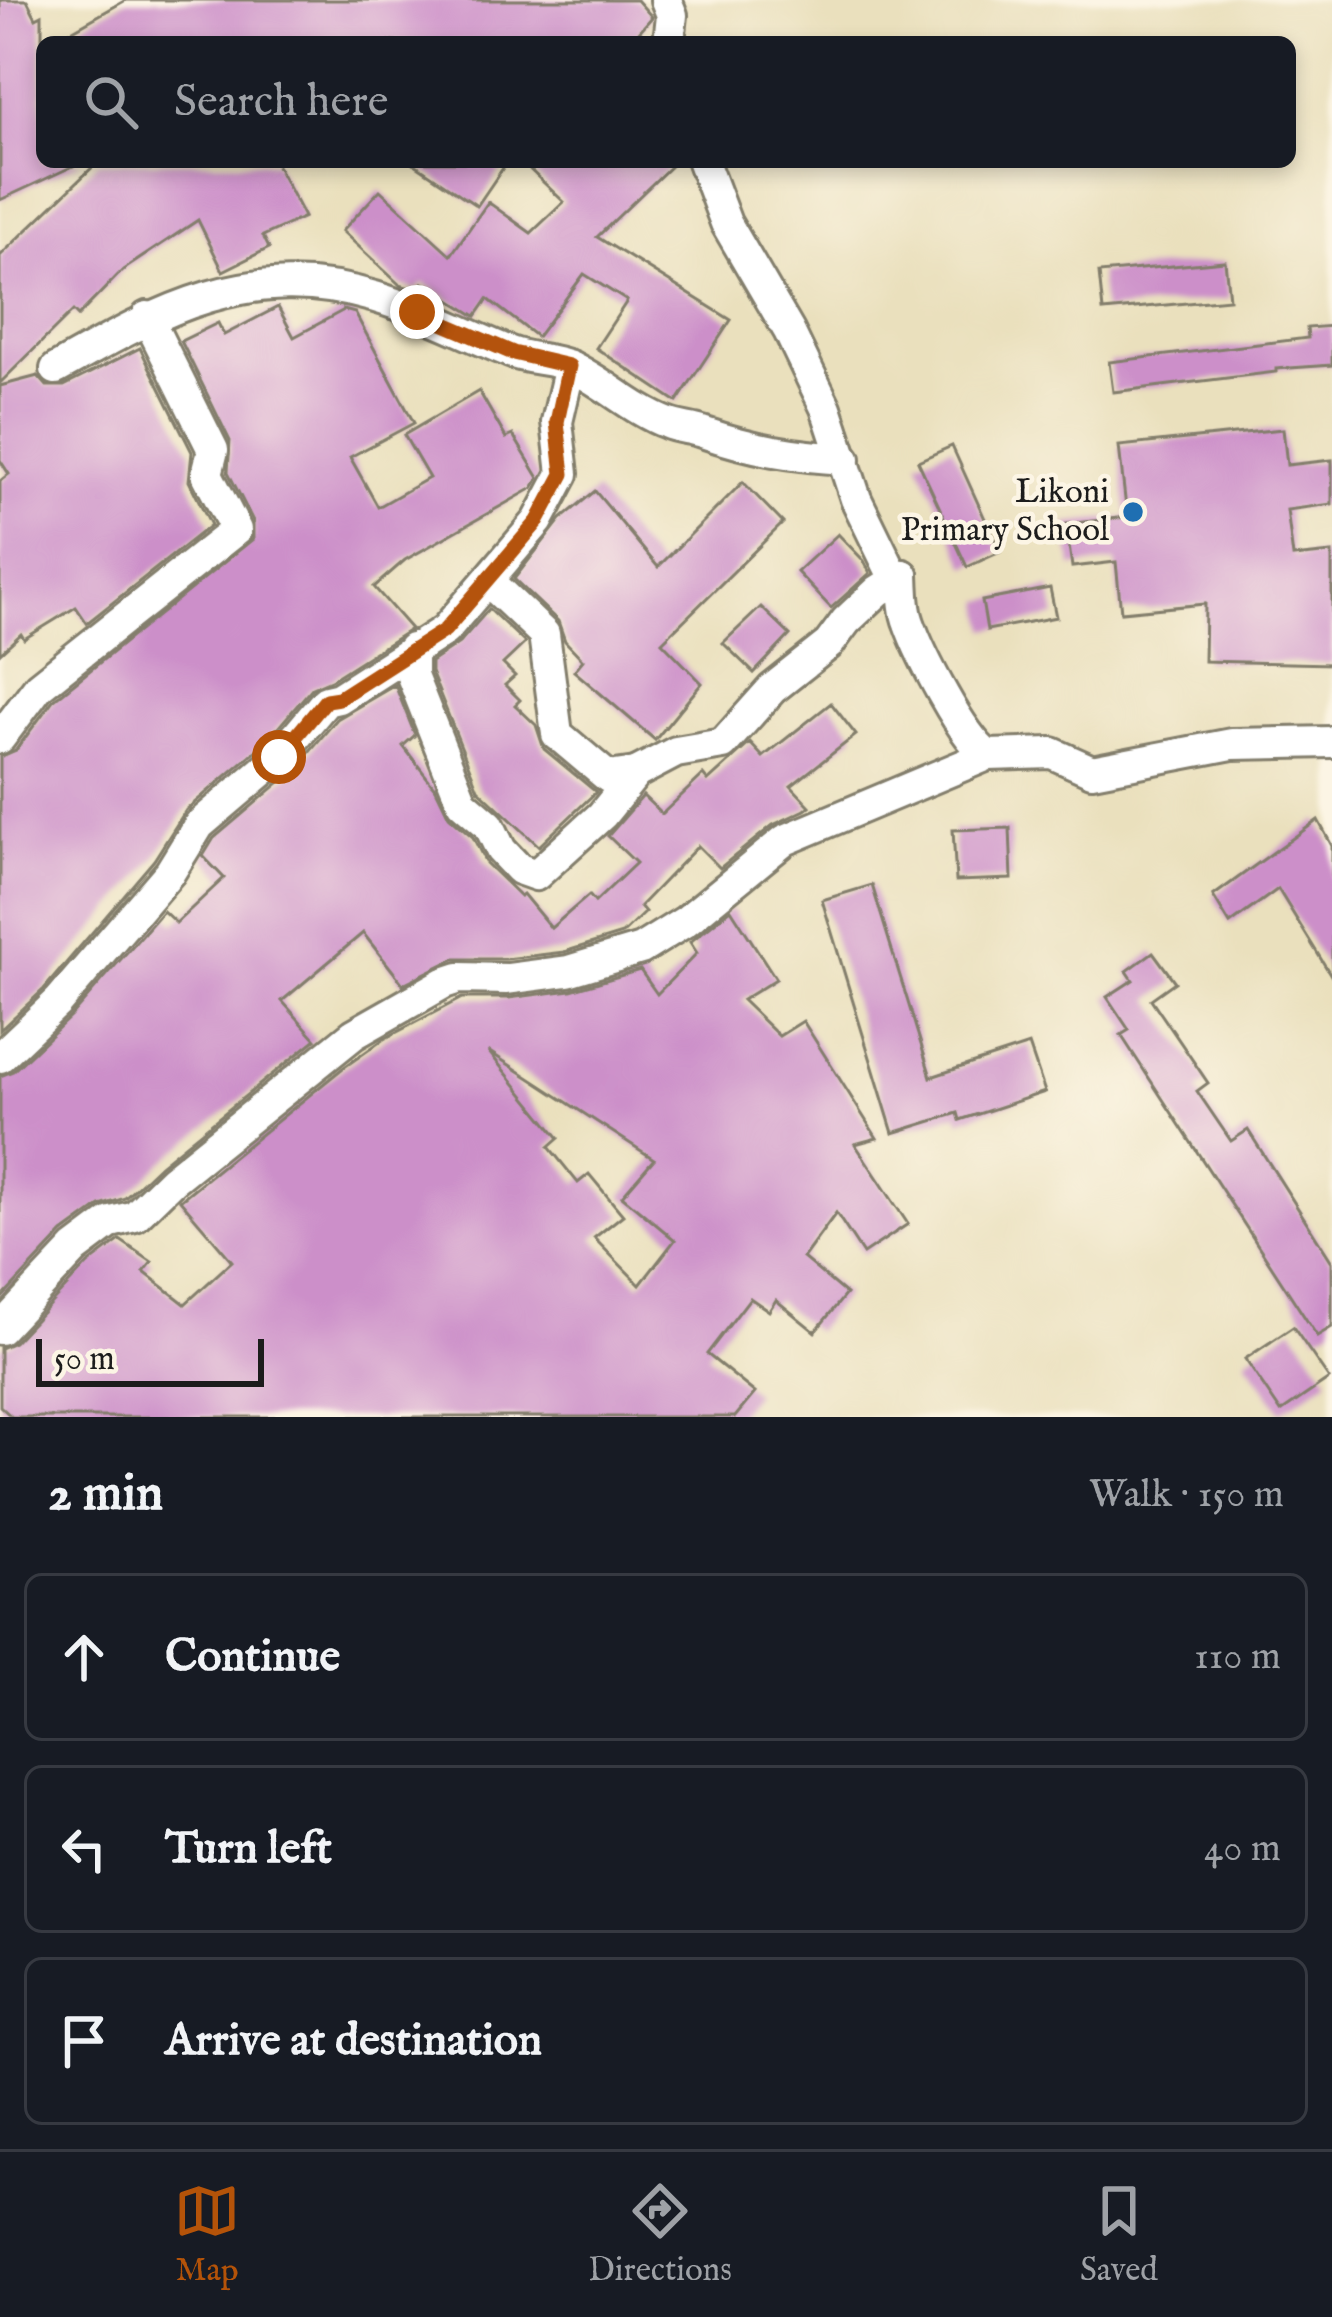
<!DOCTYPE html>
<html lang="en">
<head>
<meta charset="utf-8">
<style>
  :root { --surface:#171b24; --page:#20242c; --text:#f1f3f6; --muted:#9ea1a6; --line:#363941; --accent:#b45309 }
  body { margin:0; font-family:"IM FELL English",serif; background:var(--page); color:var(--text) }
  .scale { position:absolute; left:36px; bottom:30px; width:228px; box-sizing:border-box; padding-left:12px; border:6px solid #1c1c1c; border-top:0; font-size:33px; line-height:42px; white-space:nowrap; color:#1c1c1c; -webkit-text-stroke:9px #fcf5e5; paint-order:stroke }
  .stop { position:absolute; width:36px; height:36px; margin:-27px; border:9px solid #b45309; border-radius:50%; background:#fff }
  .stop.end { background:#b45309; border-color:#fff; box-shadow:0 3px 12px #0008 }
  .list { margin:0; padding:0; list-style:none }
  h2 { display:flex; justify-content:space-between; align-items:center; height:156px; margin:0; padding:0 48px; font-size:51px }
  h2 small { font-size:39px; font-weight:400; color:var(--muted) }
  .list li { display:grid; grid-template-columns:78px 1fr auto; gap:36px; align-items:center; box-sizing:border-box; height:168px; margin:0 24px 24px; padding:0 24px; border:3px solid var(--line); border-radius:18px }
  .list b { display:block; font-size:45px; white-space:nowrap }
  .list em { font-size:39px; font-style:normal; color:var(--muted) }
  .icon { flex:none; width:66px; height:66px; fill:none; stroke:currentColor; stroke-width:2; stroke-linecap:round; stroke-linejoin:round }
  .map { position:relative; flex:none; width:1332px; height:1417px; overflow:hidden }
  .search { position:absolute; background:var(--surface); box-shadow:0 6px 18px #0003; left:36px; right:36px; top:36px; height:132px; display:flex; align-items:center; gap:30px; box-sizing:border-box; padding:0 42px; border-radius:18px; color:var(--muted); font-size:45px }
  .sheet { height:732px; background:var(--surface) }
  nav { display:flex; justify-content:space-around; align-items:center; box-sizing:border-box; height:168px; border-top:3px solid var(--line); background:var(--surface); font-size:33px; color:var(--muted) }
  nav a { display:grid; justify-items:center; gap:6px }
  nav .on { color:var(--accent) }
  .map>svg:first-child { display:block }
  .building { fill:#cc8fc9; fill-rule:evenodd }
  .lines { fill:none; stroke-linecap:round; stroke-linejoin:round }
  .minor-casing { stroke:#837e6c; stroke-width:36 }
  .minor { stroke:#fff; stroke-width:30 }
  .route { stroke:#b45309; stroke-width:15 }
  .poi-dot { fill:#1f6fb2; stroke:#fcf5e5; stroke-width:4.5 }
  .labels { text-anchor:middle; dominant-baseline:central; stroke-width:9; stroke-linejoin:round; paint-order:stroke }
  .poi-label { font-size:33px; fill:#1c1c1c; stroke:#fcf5e5; text-anchor:end }
</style>
</head>
<body>
<div class="map">
<svg width="1332" height="1417" viewBox="0 0 1332 1417">
  <rect width="100%" height="100%" fill="#fcf5e5"/>
  <filter id="ink" filterUnits="userSpaceOnUse"><feTurbulence type="fractalNoise" baseFrequency=".00833" numOctaves="2"/><feDisplacementMap in="SourceGraphic" scale="24" xChannelSelector="R" yChannelSelector="G"/><feConvolveMatrix kernelMatrix="1 2 1 2 8 2 1 2 1" color-interpolation-filters="sRGB"/></filter>
  <filter id="wash" filterUnits="userSpaceOnUse"><feTurbulence type="fractalNoise" baseFrequency=".004" numOctaves="4" result="noise"/><feDisplacementMap in="SourceGraphic" scale="48" xChannelSelector="R" yChannelSelector="G"/><feGaussianBlur stdDeviation="2.7" result="paint"/><feColorMatrix in="noise" values="0 0 0 0 0 0 0 0 0 0 0 0 0 0 0 0 0 1.4 0 .05"/><feComposite in="paint" operator="in"/></filter>
  <g filter="url(#wash)">
    <rect width="100%" height="100%" fill="#eae0bd"/>
    <g id="blocks">
      <g class="building">
        <path d="M0,0h27l9,18 6,-3v147h40l-82,38z"/>
        <path d="M126,0h511l15,17 -22,25h-578z"/>
        <path d="M98,162h177l29,55 -41,19 6,12 -46,23 -25,-51 -75,50 -45,46 -5,-5 -73,72v-127z"/>
        <path d="M412,162h95l-30,44z"/>
        <path d="M522,162h153l-78,75 134,83 -54,82 -81,-54 31,-47 -43,-27 -47,63 -49,-38 -12,17 -53,-33 -7,7 -16,-5 -58,-54 38,-41 71,65 37,-53 43,31 33,-31z"/>
        <path d="M1225,261l4,38 -126,12 -4,-38z"/>
        <path d="M278,307l16,30 50,-27 11,3 59,110 -64,34 28,50 51,-29 -25,-43 75,-44 27,47 7,-3 26,43 -6,10 -128,72 -31,27 37,42 -80,51 -19,8 -47,55 -79,67 -32,50 -110,129 -44,41v-273l16,-7 37,-50 200,-161v-18l-25,-49 2,-31 -49,-100 37,-18 6,12z"/>
        <path d="M1332,326v39l-56,4v3l-163,20 -4,-30 199,-24 -1,-10z"/>
        <path d="M140,348l52,104 -3,29 22,44 -124,98 -11,-16 -52,32 -3,-5 -21,19v-172l9,-7 -9,-14v-74l38,-10 9,10h17z"/>
        <path d="M1283,429l4,36 45,-5v44l-45,6 6,47 39,-4v111l-128,-3 1,-57 -84,8 -5,-50 -44,5 -6,-43 61,-7 -8,-71z"/>
        <path d="M952,446l48,106 -33,15 -49,-106z"/>
        <path d="M743,482l40,41 -121,119 40,41 -47,57 -81,-69 9,-11 -18,-19 -7,-20 -44,-42 47,-60 34,-28 63,76z"/>
        <path d="M838,534l26,27 6,12 -39,35 -34,-36z"/>
        <path d="M1050,588l6,29 -69,13 -5,-29z"/>
        <path d="M761,607l29,28 -36,38 -31,-30z"/>
        <path d="M489,609l36,34 -22,21 12,12 -10,9 15,15 -5,5 21,20 8,24 52,43 -57,54 -61,-57 -47,-117v-10l28,-19z"/>
        <path d="M395,685l20,50 -12,11 33,43 13,27 24,21 13,26 34,33 3,-2 28,34 38,-33 6,7 41,-39 -28,-27 35,-40 19,18 41,-39 5,6 42,-38 13,14 68,-54 25,32 -65,51 19,20 -5,4 -32,15 -53,43 -22,-22 -58,60 5,6 -23,22 -58,18 -58,7h-52l-51,25 -40,-51 -81,68 34,38 -156,126 -35,33 -25,8 -37,27 -63,67v-224l13,-5 58,-55 92,-105 13,12 48,-45 -21,-22 11,-18 78,-66 45,-53z"/>
        <path d="M1318,820l14,26v131l-54,-88 -48,35 -17,-28z"/>
        <path d="M1010,828l2,51 -56,2 -3,-51z"/>
        <path d="M872,885l59,192 98,-32 16,47 -85,28 -2,-7 -65,20 -71,-233z"/>
        <path d="M731,909l45,70 -34,21 37,36 24,-15 74,117 -22,6 53,80 -45,30 -27,-41 -33,45 43,36 -31,38 -39,-32 -7,11 -19,-13 -43,56 48,39 -20,24h-723l-12,-11v-58l14,-6 74,-78 32,-24 32,22 -8,10 41,32 47,-43 -52,-61 163,-132 41,-29 78,-41h47l62,-8 69,-20 17,24 40,-41 -7,-11zM488,1051l166,108 -32,37 53,44 -35,45 -46,-47 29,-23 -34,-41 -11,9 -29,-36 10,-9z"/>
        <path d="M1153,952l22,30 -24,17 57,84 -11,8 34,50 17,-11 84,132v65l-15,9 -196,-301 8,-5 -22,-33 26,-17 -6,-9z"/>
        <path d="M1293,1327l36,52 -48,33 -36,-53z"/>
      </g>
    </g>
  </g>
  <g filter="url(#ink)">
    <use href="#blocks" fill-opacity="0" stroke="#837e6c" stroke-width="3"/>
    <g class="lines">
      <g class="minor-casing">
        <g id="minor">
          <path d="M666,0l6,15 -3,27"/>
          <path d="M703,162l23,61 63,108 37,77 30,91 36,74 11,2c1,16 0,33 6,48 10,29 55,118 79,132"/>
          <path d="M56,369c106,-60 195,-109 319,-72 47,14 90,37 135,55 20,8 43,6 62,15 33,16 61,43 95,56 11,5 24,5 35,9 49,17 92,24 143,27"/>
          <path d="M488,581l56,53 13,100 51,43 28,-4"/>
          <path d="M412,649v27l50,126 27,23 12,25 18,19 17,6 66,-60 34,-42 40,-21 47,-8 49,-55 57,-45 17,-23 32,-30 25,-16"/>
          <path d="M0,738l39,-52 197,-156 -29,-56 6,-24 -66,-133"/>
          <path d="M0,1057l58,-55 112,-130 29,-47 80,-68 47,-56 13,-3 106,-68 93,-109 25,-47 -6,-52 13,-56"/>
          <path d="M0,1329l75,-80 36,-27 24,-6 37,-36 182,-146 90,-51 15,-5 48,1 61,-8 73,-22 45,-28 99,-81 203,-85 64,-2 40,18 140,-27 100,-2"/>
        </g>
      </g>
      <use href="#minor" class="minor"/>
    </g>
  </g>
  <g class="lines" filter="url(#ink)">
    <path class="route" d="M279,757l47,-57 13,-2 106,-68 93,-109 25,-47 -6,-52 12,-56 -56,-13 -96,-41"/>
  </g>
  <circle class="poi-dot" cx="1133" cy="512" r="12"/>
  <g class="labels">
    <g class="poi-label">
      <text x="1109" y="493">Likoni<tspan x="1109" dy="38">Primary School</tspan></text>
    </g>
  </g>
</svg>
<div class="scale">50 m</div>
<div class="stop" style="left:279px;top:757px"></div>
<div class="stop end" style="left:417px;top:312px"></div>
<div class="search"><svg class="icon" aria-label="search" viewBox="0 0 24 24"><circle cx="10" cy="10" r="6"/><path d="M15 15l6 6"/></svg>Search here</div>
</div>
<section class="sheet">
<h2>2 min<small>Walk · 150 m</small></h2>
<ul class="list">
<li><svg class="icon" aria-label="ahead" viewBox="0 0 24 24"><path d="M12 20V5M6 11l6-6 6 6"/></svg><div><b>Continue</b></div><em>110 m</em></li>
<li><svg class="icon" aria-label="left" viewBox="0 0 24 24"><path d="M17 20v-9H6M10 6l-5 5 5 5"/></svg><div><b>Turn left</b></div><em>40 m</em></li>
<li><svg class="icon" aria-label="arrive" viewBox="0 0 24 24"><path d="M6 21V4h12l-3 4 3 4H6"/></svg><div><b>Arrive at destination</b></div></li>
</ul>
</section>
<nav>
<a class="on"><svg class="icon" aria-label="map" viewBox="0 0 24 24"><path d="M3 6l6-2 6 2 6-2v14l-6 2-6-2-6 2zM9 4v14M15 6v14"/></svg>Map</a>
<a><svg class="icon" aria-label="directions" viewBox="0 0 24 24"><path d="M12 3l9 9-9 9-9-9zM9 14v-3h6M13 9l2 2-2 2"/></svg>Directions</a>
<a><svg class="icon" aria-label="saved" viewBox="0 0 24 24"><path d="M7 4h10v16l-5-4-5 4z"/></svg>Saved</a>
</nav>
</body>
</html>
